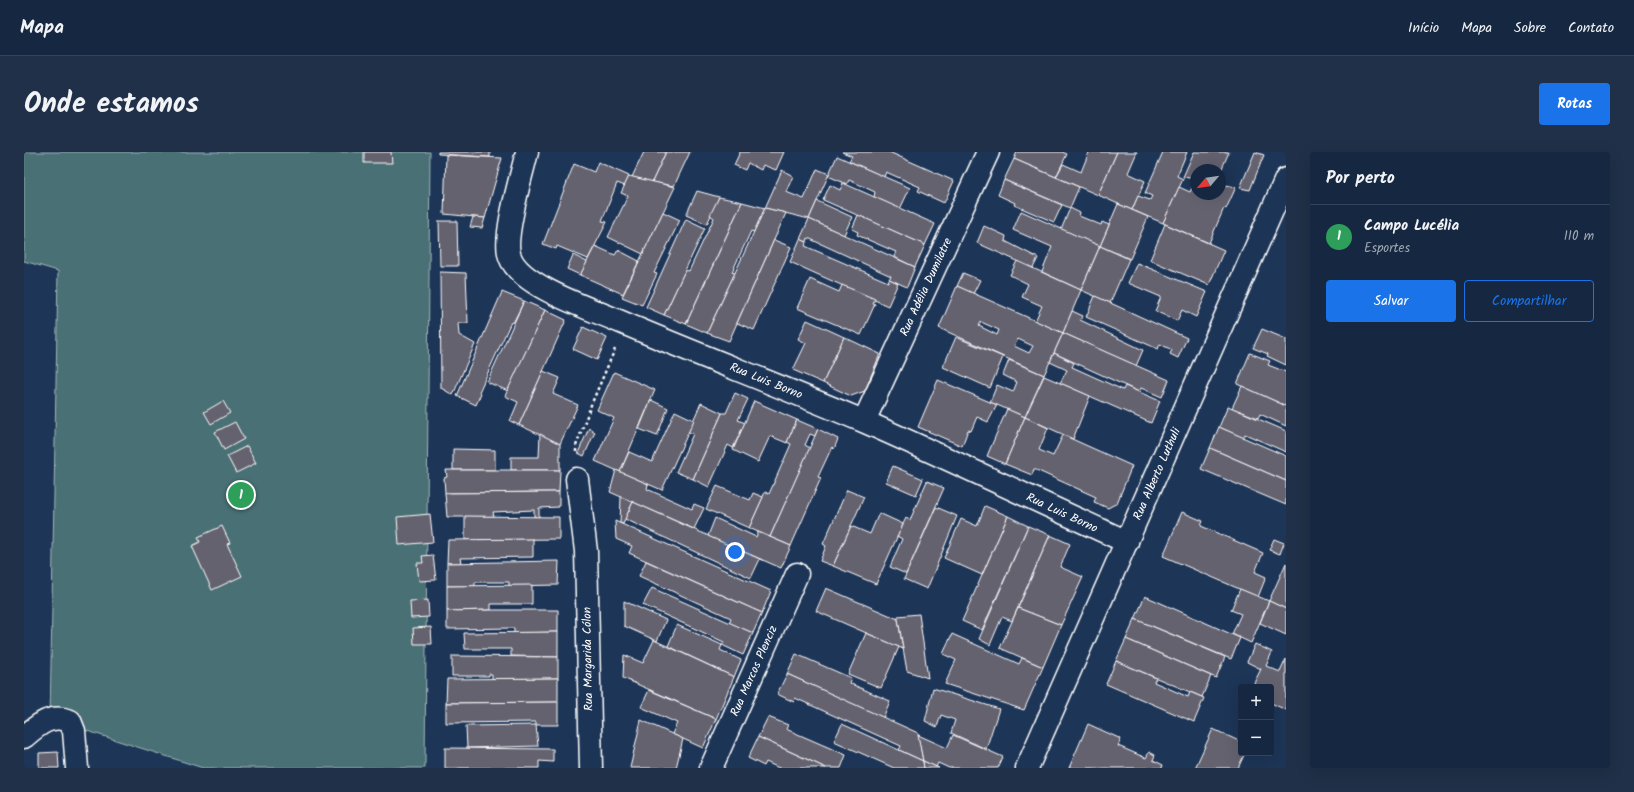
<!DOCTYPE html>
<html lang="pt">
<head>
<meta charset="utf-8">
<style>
  :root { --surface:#162841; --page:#1f3048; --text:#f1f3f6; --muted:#9ea6b1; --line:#35445a; --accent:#1a73e8 }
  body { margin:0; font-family:Kalam,sans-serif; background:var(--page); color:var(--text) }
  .controls { position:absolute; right:12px; bottom:12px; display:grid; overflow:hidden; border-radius:4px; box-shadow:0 4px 16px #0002 }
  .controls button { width:36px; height:36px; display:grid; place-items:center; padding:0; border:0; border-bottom:1px solid var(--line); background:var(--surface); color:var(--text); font:20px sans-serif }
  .compass { position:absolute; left:1166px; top:12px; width:36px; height:36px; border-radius:50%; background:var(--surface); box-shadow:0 4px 16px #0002; rotate:241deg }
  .you { position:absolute; left:711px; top:400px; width:14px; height:14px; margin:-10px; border:3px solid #fff; border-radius:50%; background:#1a73e8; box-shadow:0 0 0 6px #1a73e833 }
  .badge { display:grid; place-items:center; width:26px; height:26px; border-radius:50%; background:var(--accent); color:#fff; font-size:13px; font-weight:700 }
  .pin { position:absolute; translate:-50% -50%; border:2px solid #fff; box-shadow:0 1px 4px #0006 }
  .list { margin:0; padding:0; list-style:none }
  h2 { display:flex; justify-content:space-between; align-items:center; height:52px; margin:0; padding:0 16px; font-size:17px }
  h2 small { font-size:13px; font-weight:400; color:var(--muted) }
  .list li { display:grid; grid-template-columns:26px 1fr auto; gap:12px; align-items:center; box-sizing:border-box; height:64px; padding:0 16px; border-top:1px solid var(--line) }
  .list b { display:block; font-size:15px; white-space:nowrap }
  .list p { margin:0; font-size:13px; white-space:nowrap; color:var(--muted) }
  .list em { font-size:13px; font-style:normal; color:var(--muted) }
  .actions { display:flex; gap:8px; padding:12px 16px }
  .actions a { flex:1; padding:9px 0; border:1px solid var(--accent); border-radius:4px; text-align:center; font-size:14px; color:var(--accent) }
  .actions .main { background:var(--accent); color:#fff }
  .map { position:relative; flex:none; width:1262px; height:616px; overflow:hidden; border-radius:4px }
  header { display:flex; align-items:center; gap:24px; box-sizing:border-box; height:56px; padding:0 20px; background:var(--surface); border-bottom:1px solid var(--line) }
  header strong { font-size:19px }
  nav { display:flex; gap:22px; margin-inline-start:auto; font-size:14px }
  .intro { display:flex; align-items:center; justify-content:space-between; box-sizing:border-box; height:96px; padding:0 24px }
  h1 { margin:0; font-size:28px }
  .button { padding:10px 18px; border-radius:4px; background:var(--accent); color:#fff; font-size:14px; font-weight:700 }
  main { display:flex; gap:24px; padding:0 24px }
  aside { flex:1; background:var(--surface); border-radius:4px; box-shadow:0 4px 16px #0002 }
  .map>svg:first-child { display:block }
  .green { fill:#497074; stroke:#a4b8ba }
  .building { fill:#656270; stroke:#fff; fill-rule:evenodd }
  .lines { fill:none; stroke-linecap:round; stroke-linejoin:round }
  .minor-casing { stroke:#fff; stroke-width:25 }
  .path { stroke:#fff; stroke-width:2.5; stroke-dasharray:3 3; stroke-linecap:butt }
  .minor { stroke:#1d3557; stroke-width:22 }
  .labels { text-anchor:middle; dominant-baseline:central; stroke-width:3; stroke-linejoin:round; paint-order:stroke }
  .street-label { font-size:12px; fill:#fff; stroke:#1d3557 }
</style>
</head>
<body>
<header>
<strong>Mapa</strong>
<nav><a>Início</a><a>Mapa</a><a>Sobre</a><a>Contato</a></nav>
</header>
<div class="intro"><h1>Onde estamos</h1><a class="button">Rotas</a></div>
<main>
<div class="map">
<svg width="1262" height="616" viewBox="0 0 1262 616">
  <rect width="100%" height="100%" fill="#1d3557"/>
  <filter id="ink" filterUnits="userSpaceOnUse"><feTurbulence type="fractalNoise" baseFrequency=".025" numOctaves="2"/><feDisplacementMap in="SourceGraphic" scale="8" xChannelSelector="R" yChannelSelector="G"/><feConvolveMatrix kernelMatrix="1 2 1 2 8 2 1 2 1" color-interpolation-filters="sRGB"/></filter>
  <g filter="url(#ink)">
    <path class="green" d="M0,0h406l-5,616h-222l-153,-49 8,-448 -34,-10z"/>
    <g class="building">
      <path d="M340,0h27l1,11h-28z"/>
      <path d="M414,0h52v5l-52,-3z"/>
      <path d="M620,0h22l-14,30 -20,-5z"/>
      <path d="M642,0h24l-16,34 -22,-4z"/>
      <path d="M716,0h44l-8,18 -13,-5 -2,5 -13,-7 -3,7 -11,-5z"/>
      <path d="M818,0h47l65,29 -10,22 -26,-12 2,-4 -34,-15 -2,5 -35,-16 3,-5z"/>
      <path d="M993,0h45l5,2 -11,23 -42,-18z"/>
      <path d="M1065,0h28l-19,43 -42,-18 7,-13 18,8z"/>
      <path d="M1093,0h20l-9,21 17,8 -13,29 -34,-15z"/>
      <path d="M1139,0h24l-10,24 6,3 -20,44 -31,-13 6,-14 12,4 2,-4 -7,-3z"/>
      <path d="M1170,0h35l-9,21v-3h-24v9l-13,-2z"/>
      <path d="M1231,0l9,3 -14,35 -10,-2z"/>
      <path d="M422,3l56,3 -17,60 -41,-4z"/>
      <path d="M813,4l73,32 -10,21 -26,-12 1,-5 -26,-12 -2,4 -19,-8z"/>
      <path d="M990,7l65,28 -9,21 -66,-28z"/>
      <path d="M574,10l31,14 -4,10 -8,-3 -15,38 5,1 -19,37 -31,-13 -1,3 -13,-5 31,-80 20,8z"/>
      <path d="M793,17l12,5 -20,45 -44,-11 17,-38 11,6 -7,16 18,7z"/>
      <path d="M605,24l46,11 -32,67 -35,-17 20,-41 -7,-3z"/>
      <path d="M1172,27v15h24v-10l16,3 -10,22 -2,-1 -15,35 -46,-20 16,-36 11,5z"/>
      <path d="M980,28l58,25 -8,17 -40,-17 1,-2 -17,-8z"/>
      <path d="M819,31l92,41 -10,21 -102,-45 7,-15 10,5z"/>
      <path d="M673,39l22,6 -12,27 -21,-9z"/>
      <path d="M695,45l23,5 -56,122 -22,-9 21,-45 4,1 25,-53 -4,-3z"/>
      <path d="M793,49l35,16 -8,18 -35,-16z"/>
      <path d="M718,50l23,6 -11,24 -3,-1 -19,41 3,1 -28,60 -21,-9z"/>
      <path d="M1094,52l30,13 -18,42 -30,-13z"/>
      <path d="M741,56l21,5 -57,128 -22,-8z"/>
      <path d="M1046,56l10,5 -1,3 22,9 1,-3 7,3 -9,21 -39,-16z"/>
      <path d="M997,59l79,35 -19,44 -39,-18 10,-25 -39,-17z"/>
      <path d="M639,60l17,8 -26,53 3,1 -15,31 -20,-8z"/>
      <path d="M834,63l67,30 -10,22 -21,-10 2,-5 -39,-17 1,-3 -6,-3z"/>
      <path d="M449,65l12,1 -3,10 -12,-1z"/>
      <path d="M662,67l19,9 -41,87 -18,-8z"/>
      <path d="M785,67l106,48 -8,20 -18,-8 2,-3 -83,-38 -1,4 -7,-3z"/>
      <path d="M415,69h18l1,45h-18z"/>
      <path d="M1141,72l59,26 -15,35 -59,-25z"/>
      <path d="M960,74l22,10 -1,5 33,17 -5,10 -56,-25z"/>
      <path d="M776,87l7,3 -2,4 83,36 1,-3 9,4 -10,23 -98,-44z"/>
      <path d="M750,88l17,7 -37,83 -17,-7z"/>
      <path d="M571,94l20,9 3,-5 21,11 -16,33 -43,-19z"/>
      <path d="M1076,94l29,13 -19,44 -29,-13z"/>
      <path d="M549,103l14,7 -7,13 -13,-6z"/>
      <path d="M993,109l64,29 -18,43 -28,-12 7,-15 -20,-9 6,-13 -18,-9z"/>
      <path d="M1113,111l70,29 -11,25 -14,-7 -5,11 -22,-10 6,-14 -33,-14z"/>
      <path d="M416,120l26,1 2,50h-10l1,12 16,9 -22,51 -12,-7z"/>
      <path d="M939,121l17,7 -7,14 -16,-8z"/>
      <path d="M786,127l29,13 3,-7 33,14 -2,4 2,1 -14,31 -64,-27z"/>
      <path d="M933,134l106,47 -19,42 -105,-47zM957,170l18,8 -2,5 -18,-9zM994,187l15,7 -4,7 -15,-7z"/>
      <path d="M478,140l22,9 -11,22 -2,-1 -32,70 2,1 -5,12 -19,-9z"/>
      <path d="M1071,144l92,42 -9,20 -8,-4 2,-4 -12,-6 -2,5 -72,-32z"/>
      <path d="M500,149l21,9 -37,81 -21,-9z"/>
      <path d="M521,158l21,10 -47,105 -9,-4 8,-19 -13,-6z"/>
      <path d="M1048,159l11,5 -3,4 63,30 -7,16 -73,-33z"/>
      <path d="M783,168l37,17 -21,46 -30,-13 13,-27 -8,-4z"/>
      <path d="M559,175l24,11 -10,22 -24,-11z"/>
      <path d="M1238,177l24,10v26l-19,-9 1,-2 -15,-6z"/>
      <path d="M1039,181l106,47 -7,17 -21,-9 -2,4 -85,-39z"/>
      <path d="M820,185l36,17 -15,37 -14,5 -28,-13z"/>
      <path d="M932,185l47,20 -13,31 -47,-21z"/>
      <path d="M1030,201l20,10 -2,4 51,23 2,-4 35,15 -9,22 -91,-40 7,-13 -17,-8z"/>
      <path d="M1226,201l20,8 -2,4 18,7v34l-49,-22z"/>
      <path d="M985,208l35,15 -19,42 -35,-15 7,-17 16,7 4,-10 -14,-7z"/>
      <path d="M519,219l17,7 -7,16 25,11 -18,39 -41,-19z"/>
      <path d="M590,220l41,18 -35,82 -25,-11 19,-43 -17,-8z"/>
      <path d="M1020,224l46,20 -17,43 -48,-22z"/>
      <path d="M914,228l59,25 -9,17 -11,-5 -6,14 -3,-1 -6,16 -44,-19z"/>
      <path d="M1218,234l44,20v20l-26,-12 -2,4 -26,-10z"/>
      <path d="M711,241l13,6 -10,21 7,3 -12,25 -5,-3 -19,42 -16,-8 29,-66h4z"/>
      <path d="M627,248l17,8 -11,28 -18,-7z"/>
      <path d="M199,249l7,12 -19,11 -7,-12z"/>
      <path d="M730,249l43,19 -10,23 -17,-7 -12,26 -25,-12z"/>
      <path d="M677,251l21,10 -29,66 -17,-7 17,-38 -5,-2z"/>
      <path d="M1204,254l58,25v21l-41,-18 -2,4 -24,-11z"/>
      <path d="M983,257l18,8 -20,47 -18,-8z"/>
      <path d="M651,259l19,9 -32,70 -42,-18 9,-20 23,10z"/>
      <path d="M1001,265l23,11 -9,22 14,6 10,-21 69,31 -15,37 -9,5 -14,-6 2,-5 -62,-28 -2,6 -27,-11z"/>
      <path d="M773,268l21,9 -3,7 -5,-2 -5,11 5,3 -40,89 -21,-9 16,-36 4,2 22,-50 -4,-2z"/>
      <path d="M211,270l9,17 -20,11 -9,-18z"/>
      <path d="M1195,275l67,29v25l-76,-33z"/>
      <path d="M565,276l6,4 -11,24 -6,-3z"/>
      <path d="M794,277l20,10 -4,10 -2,-2 -14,30 3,1 -30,68 -21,-9z"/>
      <path d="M516,282l20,10v26h-49v-13h28z"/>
      <path d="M223,294l9,17 -20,10 -9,-17z"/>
      <path d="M1186,296l76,33v24l-85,-36z"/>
      <path d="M429,297l42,1v20h-42z"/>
      <path d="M869,314l30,13 -7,16 -30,-13z"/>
      <path d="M422,318h114l-1,22 -114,1 -1,-15 3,-1z"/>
      <path d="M592,318l32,14 -1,5 45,20 2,-5 10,4 -10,21 -84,-37z"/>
      <path d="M903,329l17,7 -38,86 -16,-7 12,-28 -5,-3 9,-18 4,2z"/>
      <path d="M693,334l33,14 3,-7 10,4 -14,31 -43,-19z"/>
      <path d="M823,338l17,7 -31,69 -13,-5 6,-15 -3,-2z"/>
      <path d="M535,340v15l-20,1v9h-5v-7l-41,2 1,5h-47l-2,-24z"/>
      <path d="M597,345l12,5 -10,22 -3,-1z"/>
      <path d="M609,350l127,57 -9,19 -126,-59z"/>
      <path d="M961,354l23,10 -26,59 -38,-17 17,-39 16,7z"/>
      <path d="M912,355l21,9 -30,73 -23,-10z"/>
      <path d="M1158,360l21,9 -2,5 62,27 -8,19 11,5 -8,20 -95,-41z"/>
      <path d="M855,361l24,11 -27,60 -43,-18 18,-40 19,8z"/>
      <path d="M406,362l3,28 -34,3 -2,-28z"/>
      <path d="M441,364l94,1v22l-94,1z"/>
      <path d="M984,364l20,10 -46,104 -20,-9z"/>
      <path d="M691,366l41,19 2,-5 33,14 -10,22 -73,-32z"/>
      <path d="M591,369l156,70 -9,22 -133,-60 3,-7 -16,-7z"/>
      <path d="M198,374l8,17 -3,1 15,32 -30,14 -20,-44 8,-4 -2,-5z"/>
      <path d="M1004,374l22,9 -38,86 -10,-4 -12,28 -11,-6z"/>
      <path d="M1026,383l20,9 -10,23 23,10 -22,48 -43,-17z"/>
      <path d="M509,387v18l-73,1 1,5h-14l1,-23z"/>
      <path d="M1250,387l10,4 -4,11 -11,-4z"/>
      <path d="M409,403l3,25 -17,1 -2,-18h6l-1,-7z"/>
      <path d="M535,409l-1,24 -49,1v-4h-34v4h-28v-23z"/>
      <path d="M622,409l116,52 -9,20 -24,-10 2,-5 -92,-42z"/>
      <path d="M1262,411v46l-17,-8z"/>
      <path d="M508,433v19h-41v6l-44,1v-25z"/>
      <path d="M628,436l101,45 -10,22 -21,-10 2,-3 -81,-37z"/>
      <path d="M802,436l72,31 5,30 -87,-38z"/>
      <path d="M1216,437l29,12 -18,42 -19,-9 9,-20 -10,-4z"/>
      <path d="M1121,444l95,42 -9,21 -96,-40z"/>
      <path d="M404,448l1,17 -18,1 -1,-17z"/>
      <path d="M600,449l42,19 -9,21 -33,-15z"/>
      <path d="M1245,449l17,8v26l-26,-12z"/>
      <path d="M994,456l43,17 -18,42 -43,-19z"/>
      <path d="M467,458h67v22l-44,1v-5l-67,1v-18z"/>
      <path d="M895,462l9,64 -21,-7 -9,-52v-3z"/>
      <path d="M1111,467l90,38 -9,21 -90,-39z"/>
      <path d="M653,473l45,20 -2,5 21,10 -7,17 -66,-31z"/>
      <path d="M407,475l1,17h-18l-1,-16z"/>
      <path d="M534,480v25l-47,-1v-7h-46l-1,-16z"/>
      <path d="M842,481l33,14 -18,41 -33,-14z"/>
      <path d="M928,482l67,30 3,-6 21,9 -19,43 -79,-26 11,-24 -13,-6z"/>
      <path d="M1102,487l85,37 -9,21 -86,-36z"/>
      <path d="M630,488l80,37 -18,42 -93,-41 1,-23 19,8z"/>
      <path d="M1231,492l17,8 -6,14 14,6 6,-13v51l-15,-7v-16h-19l9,-18 -14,-7z"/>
      <path d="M772,502l55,24 -2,5 41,18 -7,17 -96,-44z"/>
      <path d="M428,504l106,1v21l-66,1v-5h-3v2h-37z"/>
      <path d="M1092,509l40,17 -2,4 34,15 2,-5 14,6 -10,24 -88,-38z"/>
      <path d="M763,522l131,59 5,28 -24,-11 2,-4 -106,-48 -1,4 -17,-8z"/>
      <path d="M534,526v24l-112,1 1,-24z"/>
      <path d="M909,536l66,21 -13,40 -35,-16 4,-13 -14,-5 -4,12 -12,-6z"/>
      <path d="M625,538l67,29 -13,29 -31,-14 5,-11 -36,-16z"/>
      <path d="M534,550v23h-22v-3l-90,1v-20z"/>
      <path d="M744,565l20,8 -2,4 60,26 -5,13h-15l-68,-31z"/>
      <path d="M617,568l42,19 -7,29h-46z"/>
      <path d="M818,572l81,37 1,7h-30l-60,-27z"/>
      <path d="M1064,572l33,15 -3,7 28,12 3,-6 6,3 -2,5 10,5 -1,3h-93z"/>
      <path d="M512,573l2,21 -71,2 -1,-22z"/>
      <path d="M1189,577l28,13v11h4l-7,15h-43z"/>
      <path d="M894,583l29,13 6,-13 50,22 -5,11h-49l-11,-5 -2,4 -13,-6z"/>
      <path d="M734,585l68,31h-47l-13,-6 -2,4 -16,-8z"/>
      <path d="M421,596l108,1v13l-14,-1v7h-94z"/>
      <path d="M34,600l1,16h-20v-15z"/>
      <path d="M899,609l16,7h-15z"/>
    </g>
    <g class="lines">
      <g class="minor-casing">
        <g id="minor">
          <path d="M503,0c-5,22 -25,86 -17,105 11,30 82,52 111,65 80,34 162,65 242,99 89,39 176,81 264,121"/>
          <path d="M840,269l124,-269"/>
          <path d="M553,327l9,72 5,217"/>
          <path d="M0,585c14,-12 27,-24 46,-16l4,10 3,37"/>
          <path d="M687,616l86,-194"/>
          <path d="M1003,616l259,-589"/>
        </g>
      </g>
      <path class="path" d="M552,300v-6l15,-41 24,-56"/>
      <use href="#minor" class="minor"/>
    </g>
  </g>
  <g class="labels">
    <g class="street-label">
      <text transform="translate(902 135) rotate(-65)">Rua Adélia Dumilatre</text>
      <text transform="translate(742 229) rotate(22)">Rua Luis Borno</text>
      <text transform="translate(1133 322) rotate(-66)">Rua Alberto Luthuli</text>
      <text transform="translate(1038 361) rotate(25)">Rua Luis Borno</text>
      <text transform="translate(564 507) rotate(-91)">Rua Margarida Cólon</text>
      <text transform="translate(730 519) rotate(-66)">Rua Marcos Plenciz</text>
    </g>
  </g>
</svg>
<div class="controls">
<button>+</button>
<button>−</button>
</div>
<svg class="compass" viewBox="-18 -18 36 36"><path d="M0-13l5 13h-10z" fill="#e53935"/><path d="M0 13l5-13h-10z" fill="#9ea6b1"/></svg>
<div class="you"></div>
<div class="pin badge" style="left:217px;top:343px;background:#2e9e5b">1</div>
</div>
<aside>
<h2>Por perto<small></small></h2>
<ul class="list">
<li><span class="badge" style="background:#2e9e5b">1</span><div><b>Campo Lucélia</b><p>Esportes</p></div><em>110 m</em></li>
</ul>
<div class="actions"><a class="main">Salvar</a><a>Compartilhar</a></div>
</aside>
</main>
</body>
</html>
